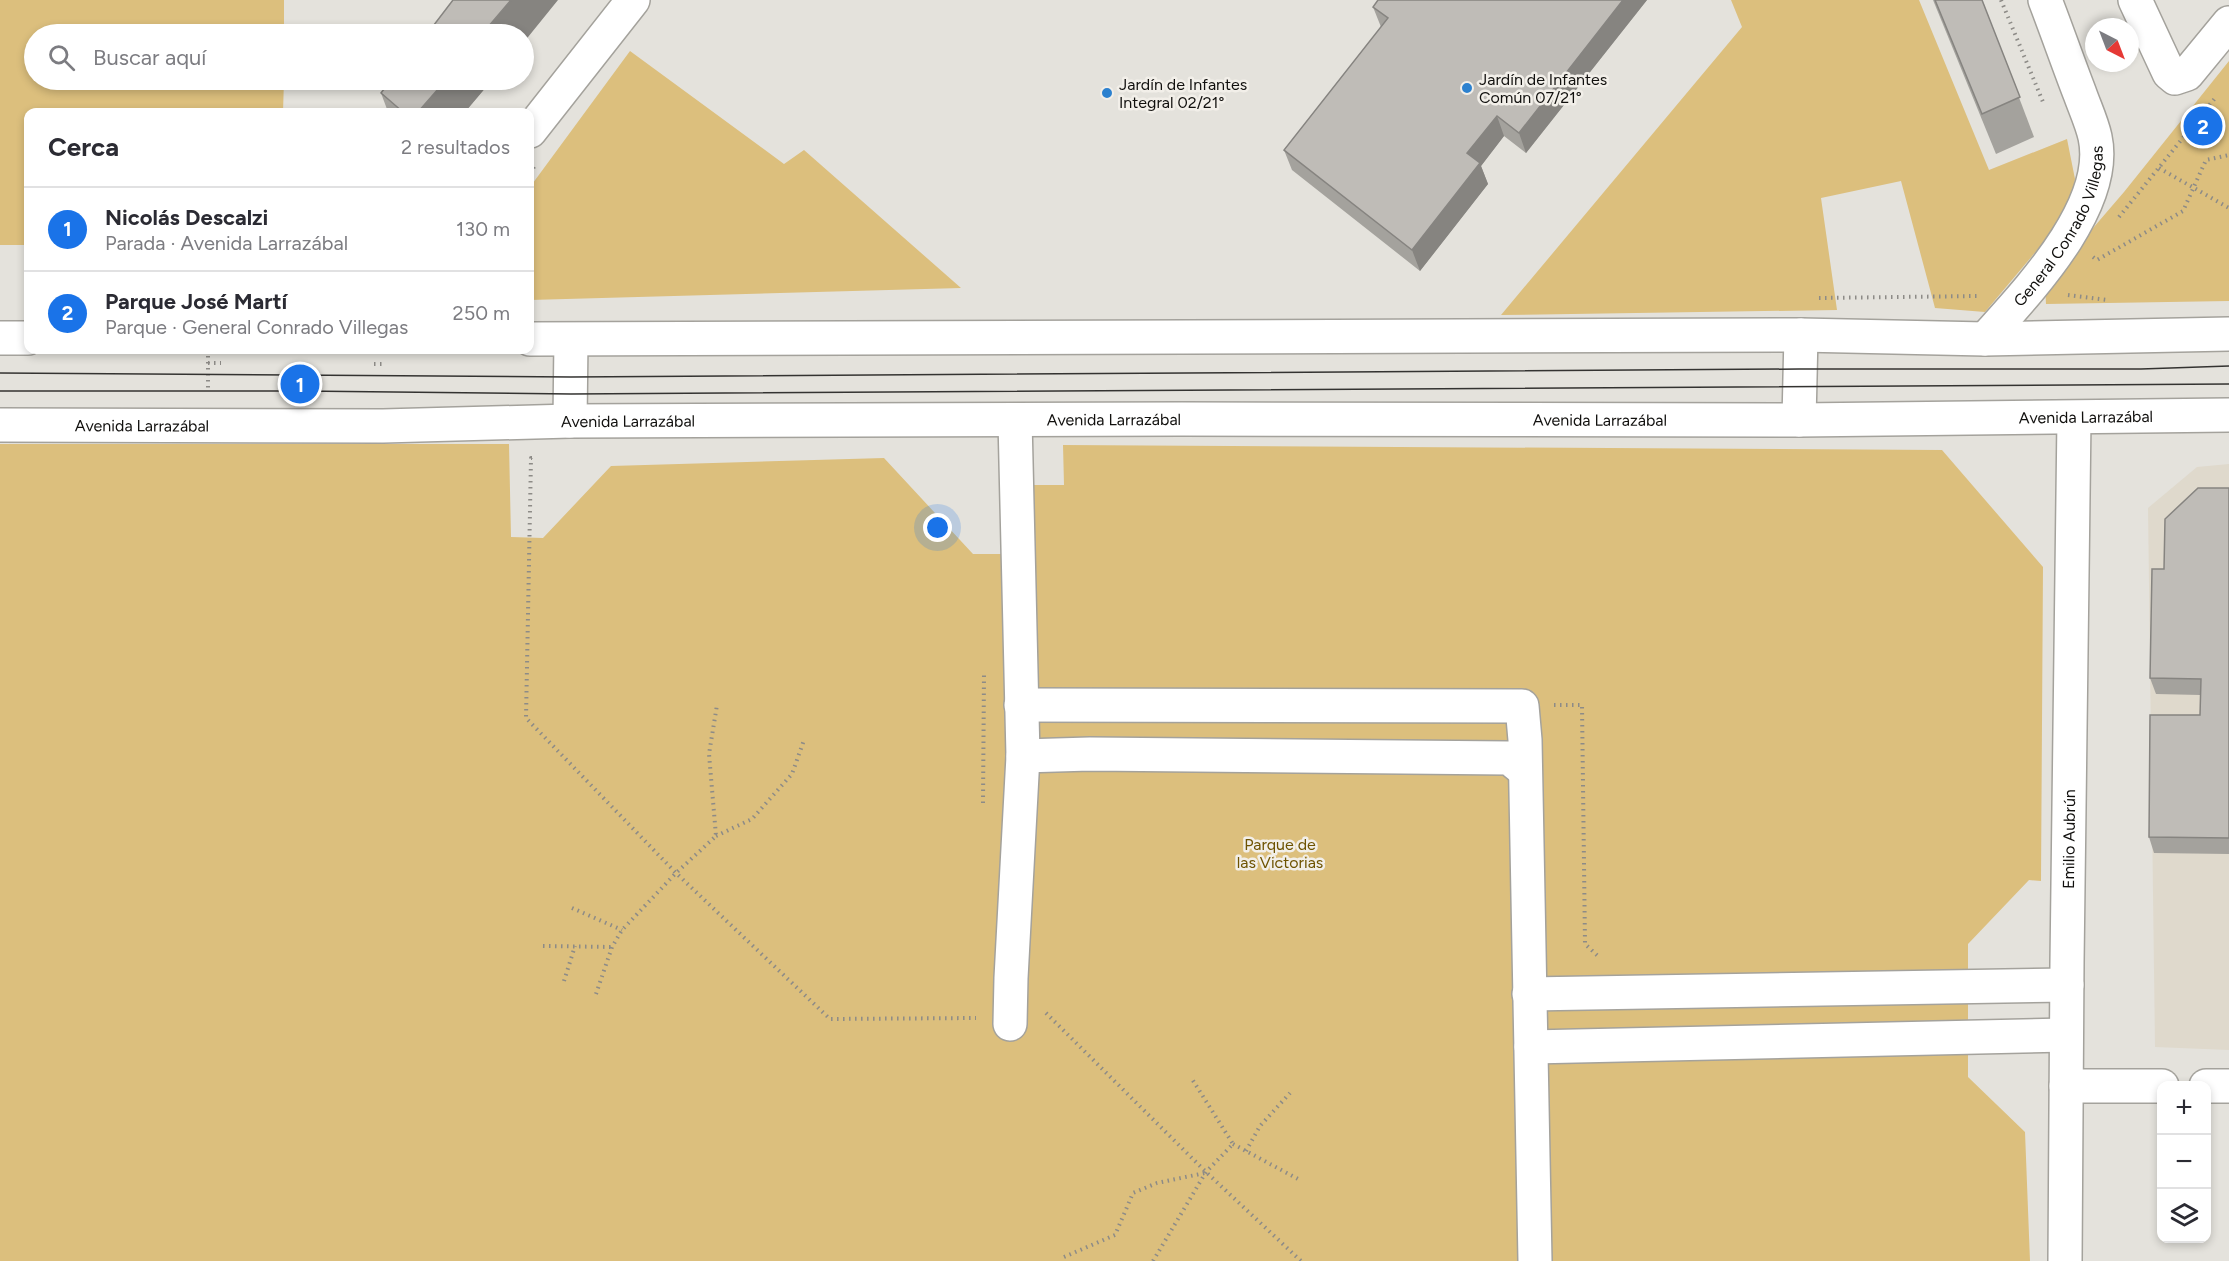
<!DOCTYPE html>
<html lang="es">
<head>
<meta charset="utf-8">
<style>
  :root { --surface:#fff; --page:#f7f7f7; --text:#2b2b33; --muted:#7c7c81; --line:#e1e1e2; --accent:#1a73e8 }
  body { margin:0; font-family:Figtree,sans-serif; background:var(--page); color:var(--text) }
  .controls { position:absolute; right:18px; bottom:18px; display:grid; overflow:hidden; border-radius:12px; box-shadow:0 3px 9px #0003 }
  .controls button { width:54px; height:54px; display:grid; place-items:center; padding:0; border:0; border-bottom:2px solid var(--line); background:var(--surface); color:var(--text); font:30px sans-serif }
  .compass { position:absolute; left:2085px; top:18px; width:54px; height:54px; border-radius:50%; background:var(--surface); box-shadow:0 3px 9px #0003; rotate:138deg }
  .you { position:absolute; left:938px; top:528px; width:21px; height:21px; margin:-15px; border:4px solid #fff; border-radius:50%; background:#1a73e8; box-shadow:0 0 0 9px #1a73e833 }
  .badge { display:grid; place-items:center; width:39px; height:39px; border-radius:50%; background:var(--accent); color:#fff; font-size:20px; font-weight:700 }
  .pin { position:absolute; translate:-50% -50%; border:3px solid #fff; box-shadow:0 2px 6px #0006 }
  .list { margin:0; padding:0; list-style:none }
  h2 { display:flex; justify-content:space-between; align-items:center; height:78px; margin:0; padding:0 24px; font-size:26px }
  h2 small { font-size:20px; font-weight:400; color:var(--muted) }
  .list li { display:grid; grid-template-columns:39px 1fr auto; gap:18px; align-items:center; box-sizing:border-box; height:84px; padding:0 24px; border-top:2px solid var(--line) }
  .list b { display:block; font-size:22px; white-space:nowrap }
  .list p { margin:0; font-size:20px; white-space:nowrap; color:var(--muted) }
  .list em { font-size:20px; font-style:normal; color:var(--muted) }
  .icon { flex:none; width:33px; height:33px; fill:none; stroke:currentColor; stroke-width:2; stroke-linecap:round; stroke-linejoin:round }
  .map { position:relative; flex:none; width:2229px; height:1261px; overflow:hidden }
  .search { position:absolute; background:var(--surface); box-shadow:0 3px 9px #0003; left:24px; top:24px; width:510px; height:66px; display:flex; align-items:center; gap:15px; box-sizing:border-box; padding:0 21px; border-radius:33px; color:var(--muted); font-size:22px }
  .panel { position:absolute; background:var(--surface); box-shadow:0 3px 9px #0003; left:24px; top:108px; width:510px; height:246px; border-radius:12px }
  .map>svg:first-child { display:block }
  .built { fill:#dfd9cc }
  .green { fill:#dcbf7d }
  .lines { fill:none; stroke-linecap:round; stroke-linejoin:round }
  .minor-casing { stroke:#a4a29c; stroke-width:36 }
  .major-casing { stroke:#a4a29c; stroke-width:36 }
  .path { stroke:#8d8b87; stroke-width:4; stroke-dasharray:1.5 4.5; stroke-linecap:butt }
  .minor { stroke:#fff; stroke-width:33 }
  .major { stroke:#fff; stroke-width:33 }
  .tram { stroke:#343331; stroke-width:1.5 }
  .wall { fill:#a4a29d }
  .shaded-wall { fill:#868480 }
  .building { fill:#bfbcb7; stroke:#868480; stroke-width:1.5 }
  .poi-dot { fill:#2c81cf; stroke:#f2efe9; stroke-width:2 }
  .labels { text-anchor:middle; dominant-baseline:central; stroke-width:5; stroke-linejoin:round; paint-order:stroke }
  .poi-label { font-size:16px; fill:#11100e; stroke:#f2efe9; text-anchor:start }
  .street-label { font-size:16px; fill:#11100e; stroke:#f2efe9 }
  .park-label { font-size:16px; fill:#6e5301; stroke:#f2efe9 }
</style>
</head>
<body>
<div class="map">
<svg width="2229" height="1261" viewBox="0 0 2229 1261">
  <rect width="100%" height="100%" fill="#e4e2dc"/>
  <path class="built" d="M2229,464v586l-74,-3 -7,-539 49,-41z"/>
  <g class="green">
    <path d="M0,0h284v34h-250v46h250l-1,32h-255v133h-28z"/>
    <path d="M1731,0h188l70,170 78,-31 8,40 -5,32 -85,101 -50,-4 -34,-127 -80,17 16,112 -336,5 241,-288z"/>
    <path d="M630,51l154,113 20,-14 157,138 -431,12v-113z"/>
    <path d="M2229,61v240l-183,3 -1,-20 79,-92z"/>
    <path d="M0,444h509l2,93 32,1 68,-72 273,-8 89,96h29l-1,-69h63l-1,-40 879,5 101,117 -2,314 -12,-1 -61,64v133l57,55 5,129h-2030z"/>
  </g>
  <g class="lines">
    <g class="minor-casing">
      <g id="minor">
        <path d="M2135,0l34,73 6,5 12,-4 42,-51"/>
        <path d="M530,131l103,-131"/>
        <path id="s1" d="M1985,339c43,-48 125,-133 110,-202 -3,-14 -10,-29 -15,-43 -12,-31 -23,-63 -35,-94"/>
        <path d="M1021,705l501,1 3,34 10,521"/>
        <path d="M1023,756l67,-2 419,4 16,13"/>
        <path d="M1529,994l538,-9"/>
        <path d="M1010,1024l1,-46 12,-222 -8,-336"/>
        <path d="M1531,1047l535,-12"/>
        <path d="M2066,1086h96"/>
        <path d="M2206,1086h23"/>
        <path id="s2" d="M2065,1261l2,-298 7,-545"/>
      </g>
    </g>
    <g class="major-casing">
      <g id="major">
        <path d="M0,338h28"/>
        <path d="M530,339l1271,-4 184,4 244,-5"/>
        <path d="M1799,420l2,-85"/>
        <path d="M570,421l1,-81"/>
        <path id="s3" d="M0,425l383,1 187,-5 612,-2 617,1 430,-5"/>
      </g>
    </g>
    <g class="path">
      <path d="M2001,0l42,102"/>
      <path d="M2159,168l70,40"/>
      <path d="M530,173l6,-9"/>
      <path d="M2119,217l97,-120"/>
      <path d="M2093,257l4,3 86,-49 23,-51 23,-5"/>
      <path d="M2068,295l40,5"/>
      <path d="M1819,298l158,-2"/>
      <path d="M208,350v41"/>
      <path d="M208,363h13"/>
      <path d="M374,364h8"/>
      <path d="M532,458h-1l-5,260 150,155 154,146 146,-1"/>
      <path d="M1554,705h28l3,239 15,14"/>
      <path d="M983,803l1,-130"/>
      <path d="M716,836l36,-17 40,-45 12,-34"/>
      <path d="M572,908l50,22"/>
      <path d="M543,946l69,1"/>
      <path d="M564,981l11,-35"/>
      <path d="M596,994l16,-47 10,-17 54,-57 40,-37 -7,-82 8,-49"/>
      <path d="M1046,1013l160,159 95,89"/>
      <path d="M1233,1144l65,35"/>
      <path d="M1246,1151l14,-25 30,-33"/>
      <path d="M1064,1257l51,-22 18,-42 24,-10 48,-10"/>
      <path d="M1153,1261l53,-89 27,-28 -41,-65"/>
    </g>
    <use href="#minor" class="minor"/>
    <use href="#major" class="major"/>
    <g class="tram">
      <path d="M0,373l571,4 1228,-8h342l88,-3"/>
      <path d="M0,391h301l270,3 1658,-10"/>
    </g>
  </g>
  <g class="wall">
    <path d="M1647,0l-121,153 -22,-17 -23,30 7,18 -68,87 -128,-101 -8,-20 97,-123 -8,-20z"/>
    <path d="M1933,0h49l52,137 -38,17z"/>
    <path d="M391,80h101l-27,32h-77l-7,-19z"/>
    <path d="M2229,488v366l-75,-1 -5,-16 51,-122v-20l-44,-1 -6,-16 14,-109z"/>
  </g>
  <g class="shaded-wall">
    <path d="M511,0h47l-34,42v-8h-42z"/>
    <path d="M1623,0h24l-121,153 -7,-20z"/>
    <path d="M446,80h46l-27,32h-47z"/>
    <path d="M1497,116l7,20 -23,30 7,18 -68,87 -8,-21 55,-97z"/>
  </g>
  <g class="building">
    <path d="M453,0h58l-29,34h-55z"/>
    <path d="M1378,0h245l-104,133 -22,-17 -30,37 13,10 -68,87 -128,-100 104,-132 -15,-11z"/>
    <path d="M1935,0h47l38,97 -38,17z"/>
    <path d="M391,80h55l-28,32h-15l-22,-19z"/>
    <path d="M2198,488h31v350l-80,-1 1,-122h50l1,-36 -51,-1 2,-109h12l1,-50z"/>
  </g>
  <g class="poi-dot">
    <circle cx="1467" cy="88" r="6"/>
    <circle cx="1107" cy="93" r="6"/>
  </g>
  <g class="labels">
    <g class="poi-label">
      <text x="1479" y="79">Jardín de Infantes<tspan x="1479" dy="18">Común 07/21°</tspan></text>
      <text x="1119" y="84">Jardín de Infantes<tspan x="1119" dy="18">Integral 02/21°</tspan></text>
    </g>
    <g class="street-label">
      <text stroke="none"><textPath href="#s1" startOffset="138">General Conrado Villegas</textPath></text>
      <text stroke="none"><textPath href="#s3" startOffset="2086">Avenida Larrazábal</textPath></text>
      <text stroke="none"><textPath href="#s3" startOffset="1114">Avenida Larrazábal</textPath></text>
      <text stroke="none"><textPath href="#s3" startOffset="1600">Avenida Larrazábal</textPath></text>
      <text stroke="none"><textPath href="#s3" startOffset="628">Avenida Larrazábal</textPath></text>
      <text stroke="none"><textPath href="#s3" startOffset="142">Avenida Larrazábal</textPath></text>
      <text stroke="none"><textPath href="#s2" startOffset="422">Emilio Aubrún</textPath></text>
    </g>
    <g class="park-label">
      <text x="1280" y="844">Parque de<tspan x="1280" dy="18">las Victorias</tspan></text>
    </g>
  </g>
</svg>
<div class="controls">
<button>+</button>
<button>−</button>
<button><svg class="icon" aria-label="layers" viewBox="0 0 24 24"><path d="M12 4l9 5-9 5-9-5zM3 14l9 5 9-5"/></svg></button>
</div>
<svg class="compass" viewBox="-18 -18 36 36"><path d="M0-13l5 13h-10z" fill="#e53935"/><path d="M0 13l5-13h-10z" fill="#7c7c81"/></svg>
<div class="you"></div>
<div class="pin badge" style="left:300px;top:384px">1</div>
<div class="pin badge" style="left:2203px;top:126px">2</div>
<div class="search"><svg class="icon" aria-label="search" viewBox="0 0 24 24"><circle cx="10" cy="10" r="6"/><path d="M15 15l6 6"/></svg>Buscar aquí</div>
<section class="panel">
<h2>Cerca<small>2 resultados</small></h2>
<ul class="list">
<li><span class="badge">1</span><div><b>Nicolás Descalzi</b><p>Parada · Avenida Larrazábal</p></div><em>130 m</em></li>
<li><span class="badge">2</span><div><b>Parque José Martí</b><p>Parque · General Conrado Villegas</p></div><em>250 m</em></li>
</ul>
</section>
</div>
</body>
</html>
